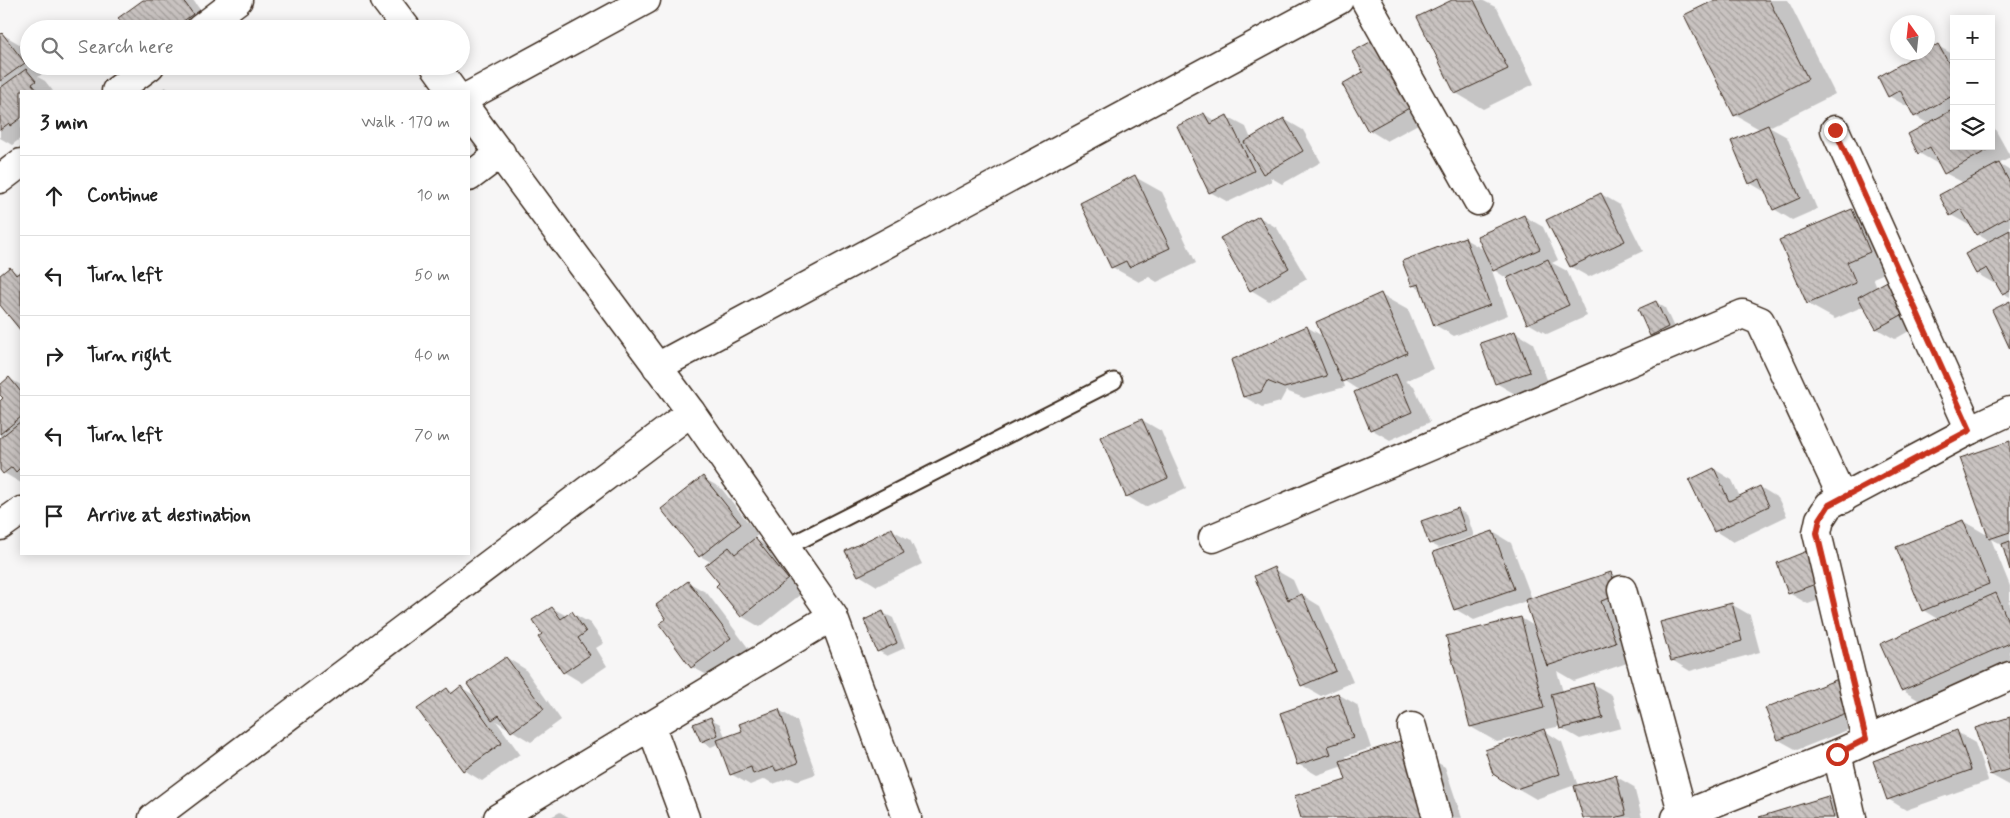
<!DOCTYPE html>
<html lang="en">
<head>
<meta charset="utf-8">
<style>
  :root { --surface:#fff; --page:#f2f2f2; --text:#222; --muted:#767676; --line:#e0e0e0 }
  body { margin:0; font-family:Mynerve,sans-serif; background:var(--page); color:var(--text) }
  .controls { position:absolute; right:15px; top:15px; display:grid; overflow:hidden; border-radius:0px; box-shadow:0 2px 12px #0003 }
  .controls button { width:45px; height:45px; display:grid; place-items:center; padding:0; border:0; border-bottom:1px solid var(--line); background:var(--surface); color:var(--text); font:25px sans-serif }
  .compass { position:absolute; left:1890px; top:15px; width:45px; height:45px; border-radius:50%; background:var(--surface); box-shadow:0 2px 12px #0003; rotate:345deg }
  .stop { position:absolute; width:15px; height:15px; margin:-11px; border:4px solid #c8321e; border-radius:50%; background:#fff }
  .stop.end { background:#c8321e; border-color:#fff; box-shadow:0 1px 5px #0008 }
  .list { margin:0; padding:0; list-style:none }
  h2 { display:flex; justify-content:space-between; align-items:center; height:65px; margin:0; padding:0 20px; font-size:21px }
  h2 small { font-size:16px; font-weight:400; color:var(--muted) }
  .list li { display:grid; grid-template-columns:32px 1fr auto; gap:15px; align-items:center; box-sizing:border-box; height:80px; padding:0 20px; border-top:1px solid var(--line) }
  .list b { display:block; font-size:19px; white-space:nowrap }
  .list em { font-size:16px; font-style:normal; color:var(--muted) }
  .icon { flex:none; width:28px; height:28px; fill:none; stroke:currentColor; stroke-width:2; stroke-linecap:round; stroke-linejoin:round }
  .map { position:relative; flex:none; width:2010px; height:818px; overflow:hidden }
  .search { position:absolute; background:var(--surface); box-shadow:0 2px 12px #0003; left:20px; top:20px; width:450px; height:55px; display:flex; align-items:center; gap:12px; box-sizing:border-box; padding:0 18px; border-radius:28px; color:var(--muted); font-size:19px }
  .panel { position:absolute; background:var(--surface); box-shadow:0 2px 12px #0003; left:20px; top:90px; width:450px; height:465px; border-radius:0px }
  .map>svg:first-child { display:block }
  .shadow { fill:#0003 }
  .building { fill:url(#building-back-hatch); stroke:#3b2a1e }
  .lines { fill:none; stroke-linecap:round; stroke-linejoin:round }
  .lane-casing { stroke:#3b2a1e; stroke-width:19 }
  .street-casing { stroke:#3b2a1e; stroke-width:31 }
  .lane { stroke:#fff; stroke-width:15 }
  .street { stroke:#fff; stroke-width:28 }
  .route { stroke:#c8321e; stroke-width:6 }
</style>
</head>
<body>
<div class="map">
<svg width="2010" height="818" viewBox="0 0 2010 818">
  <defs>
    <pattern id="building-back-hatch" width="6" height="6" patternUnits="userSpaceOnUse" patternTransform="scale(1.25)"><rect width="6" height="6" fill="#c9c3c1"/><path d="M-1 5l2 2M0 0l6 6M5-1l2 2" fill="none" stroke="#a49f9c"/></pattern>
  </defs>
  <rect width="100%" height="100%" fill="#f7f6f6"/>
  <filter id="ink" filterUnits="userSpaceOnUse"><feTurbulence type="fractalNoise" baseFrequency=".02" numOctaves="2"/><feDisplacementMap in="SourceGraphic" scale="10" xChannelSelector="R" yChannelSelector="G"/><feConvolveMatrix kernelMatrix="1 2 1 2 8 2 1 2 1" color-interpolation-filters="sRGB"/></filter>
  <g filter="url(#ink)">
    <g class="shadow">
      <path d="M145,0h48l18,25 -5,4h-78z"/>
      <path d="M1455,0h27l15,8 37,76 -51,25 -27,-16z"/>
      <path d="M1718,0h70l47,94 -66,33 18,10 30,72 -25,11 -18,-11 -7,-16 -17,-10 11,-53 -26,-15z"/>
      <path d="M2,34l19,11 8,11v10h8l5,8 -4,3 7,4 8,10h-32v47l-9,7 -12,-7v-102z"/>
      <path d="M1938,46l16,9v91h37v-24l19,34v2l-11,6 11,7v126l-7,-4 -6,-10 -2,1 -19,-11 14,-31 -13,-8 -6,-10 -2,1 -18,-10 13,-32 -19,-10 -5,-11 -2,2 -19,-11 10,-29 -14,-8 -5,-10 -2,1 -19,-11 39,-45z"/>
      <path d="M1365,73l73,40 -51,28 -18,-11z"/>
      <path d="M165,87l7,4h-13z"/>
      <path d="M1204,114l13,8 10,-5 19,10 5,12 33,-20 19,11 18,32 -39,22 -12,-7 2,4 -44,21 -18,-10z"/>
      <path d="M1135,177l27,15 34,71 -39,19 -8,-5 -10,5 -27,-15z"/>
      <path d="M1601,194l19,11 23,46 -54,26 -18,-10z"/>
      <path d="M1852,210l26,16 18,42 -23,10 4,10 50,33 -32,18 -18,-10 -13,-23 -29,13 -27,-15z"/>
      <path d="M1524,216l19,11 15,33 -6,3 15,8 20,45 -40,18 -19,-11 -20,-44 -17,-11 17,47 -54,21 -19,-11 -13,-34 -9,-6 52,-46 19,11z"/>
      <path d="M1259,217l18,11 30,51 -38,22 -18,-11z"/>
      <path d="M10,269l9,5 2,-2v57l-21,-26v-26z"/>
      <path d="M1381,295l27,15 25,59 -28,12 9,5 16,36 -40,18 -19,-11 -11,-38 -17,-11 2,7 -41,11 -18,-7 -6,11 -18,5 -18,-10 63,-70 17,10z"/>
      <path d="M1656,302l9,6 11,24 -16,8 -9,-5z"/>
      <path d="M1515,332l18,11 15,39 -33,12 -19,-11z"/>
      <path d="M10,379l11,6v98l-17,-10 -4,-5v-66l5,-4 -5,-5v-7z"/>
      <path d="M1142,420l19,11 25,57 -41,19 -18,-11z"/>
      <path d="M2010,442v123l-6,-19 -13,-7 19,47v15l-2,1 2,1v67l-82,36 -26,-16 37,-70 -16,-10 40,-89 26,15z"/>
      <path d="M1714,469l18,11 8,17 20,-10 18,11 9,18 -54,26 -18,-11z"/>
      <path d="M703,478l18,10 37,47 -4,3 20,12 32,40 -46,37 -19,-11 -30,-54 -11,-6z"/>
      <path d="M1458,510l9,5 7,21 -35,12 -9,-5z"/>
      <path d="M892,530l18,10 12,24 -45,22 -18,-11z"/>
      <path d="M1493,532l18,11 21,56 79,-26 27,16 7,21 -17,6 14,42 -68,23 -17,-10 6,21 30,-8 19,11 9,33 -41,11 -19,-11v-2l-18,4 19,12 16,44 37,-10 19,11 8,31h-58l-9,-33 -39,14 -19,-11 9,-53 -29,7 -26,-15 50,-109 13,8 -8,-25 -52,19 -19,-11z"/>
      <path d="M1778,563l64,29 -34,12 -19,-11z"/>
      <path d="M1274,569l19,11 7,16 2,-1 18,11 33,76 -32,14 -19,-11z"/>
      <path d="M688,582l19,11 42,56 -38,28 -19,-10 -24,-48z"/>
      <path d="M1731,604l19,11 10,37 -70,19 -18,-11z"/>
      <path d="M552,608l15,8 5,-3 18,10 14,20 -8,5 11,18 -25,17 -18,-11z"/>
      <path d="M883,613l10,5 12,30 -18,8 -9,-5z"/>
      <path d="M507,658l18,11 36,51 -30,22 -35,-21 24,33 -38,27 -18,-11 -17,-81 7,4 8,-5 15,9z"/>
      <path d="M1856,691l12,31 -71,28 -18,-10z"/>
      <path d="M1338,694l19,11 14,43 -25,8 1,4 53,-18 18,9 27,16 17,51h-160l46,-38 -5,-14 -26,9 -19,-11z"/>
      <path d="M779,710l18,11 19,53 -20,7 -6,-3 -17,6 -8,-5 -15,6 -19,-11 -11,-31 -9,4 -9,-6 9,-22 9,5 6,15 18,-7z"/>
      <path d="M2010,718v67h-1l-18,-10z"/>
      <path d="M1957,732l18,11 13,38 -82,29 -18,-11z"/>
      <path d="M1827,798l34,20h-100z"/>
      <path d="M560,812l10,6h-21z"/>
    </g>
    <g class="building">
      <path d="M143,0h40l10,14 -20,15h-47l-8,-11z"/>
      <path d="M1452,0h22l34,69 -53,25 -38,-77z"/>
      <path d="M1715,0h54l39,79 -74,37 -50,-101z"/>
      <path d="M2,33l23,30 -25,18v-46z"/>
      <path d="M1383,35l37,67 -52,29 -26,-47 21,-12 -11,-20z"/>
      <path d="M1938,44l16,29v22l-40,22 -14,-27 -12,7 -10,-20 44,-25h6v-2z"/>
      <path d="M26,69l10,12 -4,3 6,7h-17v27l-11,8 -1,-3 -9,7v-42z"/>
      <path d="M1954,109v37h37v-2l2,3 -49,27 -14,-27 -12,7 -10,-20z"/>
      <path d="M1204,113l6,11 17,-9 27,56 -45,22 -32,-67z"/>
      <path d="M1284,118l19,33 -40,23 -19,-32z"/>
      <path d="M1768,125l32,73 -27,12 -13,-31 -11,5 -18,-43z"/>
      <path d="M1999,163l11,20v33l-34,19 -15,-26 -11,7 -11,-21z"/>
      <path d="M1135,175l35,73 -41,19 -3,-6 -15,7 -31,-65z"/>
      <path d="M1601,193l24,48 -55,26 -24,-47z"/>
      <path d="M1852,209l18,43 -23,10 9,21 -49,21 -28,-64z"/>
      <path d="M1524,215l16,34 -47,22 -16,-35z"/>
      <path d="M1259,216l30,52 -39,23 -30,-53z"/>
      <path d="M2010,230v60l-8,4 -15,-26 -11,6 -11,-20z"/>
      <path d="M1465,237l25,68 -56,21 -15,-42 -7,2 -10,-25z"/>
      <path d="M1548,259l21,46 -42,19 -20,-46z"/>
      <path d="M10,267l6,8 5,-4v60l-21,-26v-30z"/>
      <path d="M1891,279l18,32 -33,18 -18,-32z"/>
      <path d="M1381,293l26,60 -65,29 -26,-60z"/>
      <path d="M1656,301l12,26 -18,9 -12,-27z"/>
      <path d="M2010,301v48l-18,-39z"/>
      <path d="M1307,326l20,50 -43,12 -17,-7 -6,11 -18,5 -12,-37z"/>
      <path d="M1515,331l15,41 -35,12 -15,-41z"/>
      <path d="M1396,374l16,38 -42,18 -16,-38z"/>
      <path d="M9,377l12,15v25l-21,17v-33l3,-3 -3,-3v-10z"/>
      <path d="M1142,419l26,59 -42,19 -26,-60z"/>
      <path d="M21,421v46l-5,5 -4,-5 -9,7 -3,-4v-32z"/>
      <path d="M2010,441v91l-21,7 -29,-81z"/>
      <path d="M1714,468l15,33 31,-15 9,20 -55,26 -25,-52z"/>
      <path d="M703,476l38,48 -42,33 -38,-48z"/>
      <path d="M1458,508l8,23 -37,13 -8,-23z"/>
      <path d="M1963,520l26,64 -67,27 -26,-64z"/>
      <path d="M892,528l12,25 -46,23 -13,-25z"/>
      <path d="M1493,531l21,58 -60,21 -21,-58z"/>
      <path d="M755,538l33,41 -47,38 -25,-31 3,-3 -14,-17 24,-19 6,7z"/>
      <path d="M2010,541v29l-8,-26z"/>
      <path d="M1812,549l12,32 -36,13 -11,-31z"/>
      <path d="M1274,567l14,33 14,-6 34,77 -35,15 -47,-110z"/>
      <path d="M1611,572l8,23 -18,6 15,42 -69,23 -22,-66z"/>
      <path d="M688,581l43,57 -40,30 -32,-44 7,-5 -10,-14z"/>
      <path d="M1996,593l14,33v17l-109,48 -21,-47z"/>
      <path d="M1732,603l10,38 -71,20 -11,-39z"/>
      <path d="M552,607l9,12 11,-8 14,21 -8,6 12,17 -27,18 -25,-36 4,-3 -10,-14z"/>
      <path d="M883,611l14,32 -20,9 -13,-32z"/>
      <path d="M1521,617l23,91 -74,19 -24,-91z"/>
      <path d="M506,657l38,52 -33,23 -12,-17 -7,5 -25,-36z"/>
      <path d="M1838,679l13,32 -73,29 -13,-32z"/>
      <path d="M1593,683l10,35 -43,11 -9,-35z"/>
      <path d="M461,686l41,57 -39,28 -46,-62 30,-21 4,6z"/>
      <path d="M1338,693l15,45 -25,8 3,8 -34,11 -17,-52z"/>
      <path d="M779,709l19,54 -22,8 -2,-4 -21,7 -2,-7 -21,8 -13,-35 25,-9 -3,-7z"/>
      <path d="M711,717l7,18 -17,7 -8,-18z"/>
      <path d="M2010,717v52l-20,6 -15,-47z"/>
      <path d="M1544,729l16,45 -44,15 -23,-15 -8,-24z"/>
      <path d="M1957,730l14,40 -84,30 -14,-39z"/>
      <path d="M1400,741l5,13 13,-4 23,68h-140l-7,-22 52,-16 -6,-19z"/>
      <path d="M1616,775l10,40 -13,3h-30l-9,-32z"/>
      <path d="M1828,796l6,22h-74l-1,-1z"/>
    </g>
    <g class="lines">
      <g class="lane-casing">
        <path id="lane" d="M785,548l329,-167"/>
      </g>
      <g class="street-casing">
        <g id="street">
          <path d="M385,0l22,29"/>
          <path d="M1365,0l113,201"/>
          <path d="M200,29l38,-29"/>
          <path d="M435,66l18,25"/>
          <path d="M116,91l34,-25"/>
          <path d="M469,96l177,-96"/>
          <path d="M469,112l222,300 142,204 -335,202"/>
          <path d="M1835,130l135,300"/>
          <path d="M469,177l32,-24"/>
          <path d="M0,179l21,-16"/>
          <path d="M657,367l682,-367"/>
          <path d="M0,526l21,-15"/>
          <path d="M1213,538l530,-224 17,7 83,178"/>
          <path d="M1622,590l61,225"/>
          <path d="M833,616l74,202"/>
          <path d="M651,726l34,92"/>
          <path d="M1412,727l25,91"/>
          <path d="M1866,739l-49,-206 3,-14 9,-14 141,-75 40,-19"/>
          <path d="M1837,754l15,64"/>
          <path d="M153,818l538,-406"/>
          <path d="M1676,818l161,-64 173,-78"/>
        </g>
      </g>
      <use href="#lane" class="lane"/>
      <use href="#street" class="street"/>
    </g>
  </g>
  <g class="lines" filter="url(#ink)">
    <path class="route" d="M1835,130l135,300 -141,75 -9,14 -3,14 49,206 -29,15"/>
  </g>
</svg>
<div class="controls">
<button>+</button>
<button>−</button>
<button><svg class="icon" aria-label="layers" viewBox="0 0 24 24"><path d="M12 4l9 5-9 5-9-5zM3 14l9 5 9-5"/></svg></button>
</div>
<svg class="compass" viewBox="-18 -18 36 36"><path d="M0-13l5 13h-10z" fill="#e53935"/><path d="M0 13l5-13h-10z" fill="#767676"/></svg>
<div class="stop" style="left:1837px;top:754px"></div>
<div class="stop end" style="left:1835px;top:130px"></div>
<div class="search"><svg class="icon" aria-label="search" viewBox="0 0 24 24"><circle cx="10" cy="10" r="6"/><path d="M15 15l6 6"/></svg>Search here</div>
<section class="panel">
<h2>3 min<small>Walk · 170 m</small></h2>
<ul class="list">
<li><svg class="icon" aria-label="ahead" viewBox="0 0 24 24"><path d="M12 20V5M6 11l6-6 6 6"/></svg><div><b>Continue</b></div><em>10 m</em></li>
<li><svg class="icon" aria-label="left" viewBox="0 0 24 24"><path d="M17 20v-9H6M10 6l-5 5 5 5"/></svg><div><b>Turn left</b></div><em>50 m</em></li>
<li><svg class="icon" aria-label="right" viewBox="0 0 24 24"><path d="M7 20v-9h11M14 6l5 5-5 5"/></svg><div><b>Turn right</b></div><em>40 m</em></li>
<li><svg class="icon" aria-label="left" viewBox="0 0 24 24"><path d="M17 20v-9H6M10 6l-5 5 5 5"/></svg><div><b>Turn left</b></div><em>70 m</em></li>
<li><svg class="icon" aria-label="arrive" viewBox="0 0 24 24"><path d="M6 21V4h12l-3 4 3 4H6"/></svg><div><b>Arrive at destination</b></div></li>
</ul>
</section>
</div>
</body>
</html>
